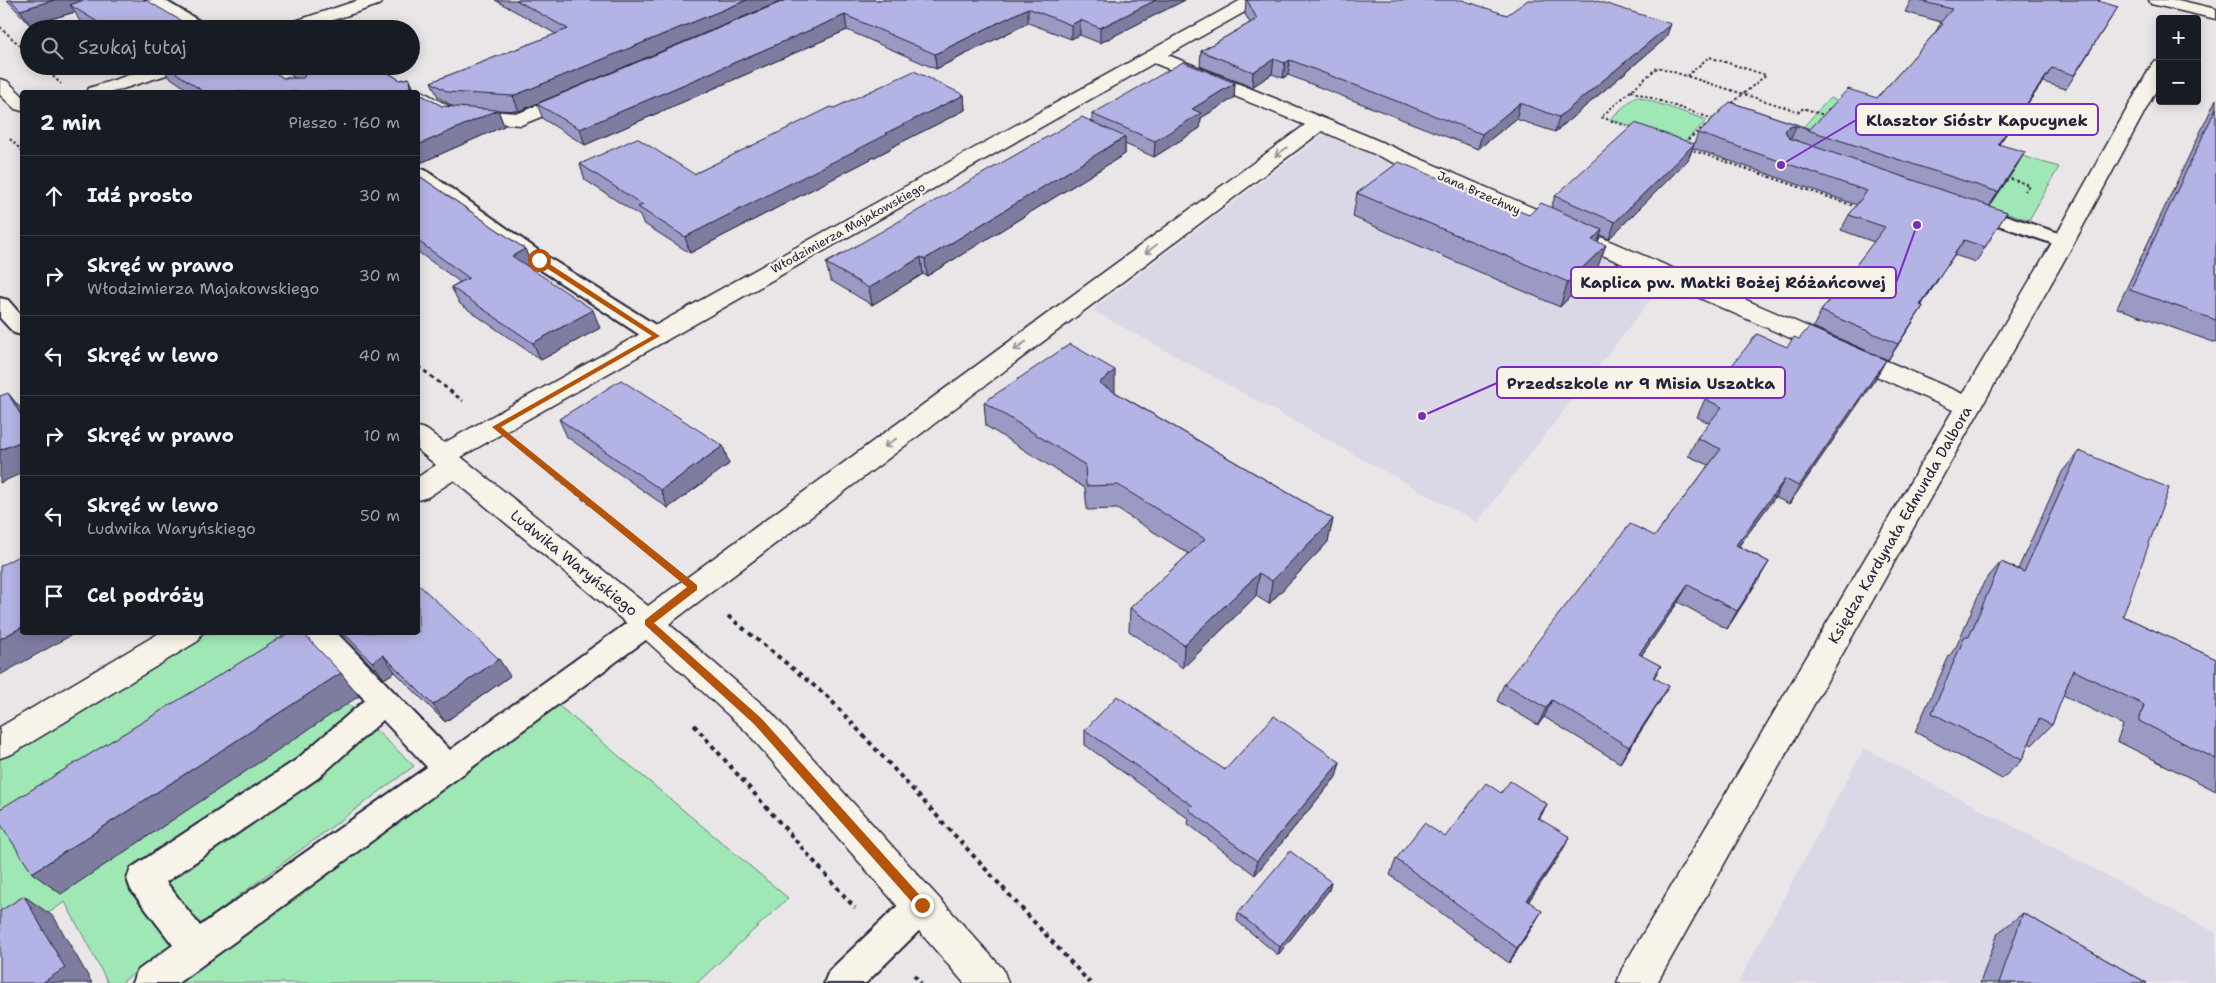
<!DOCTYPE html>
<html lang="pl">
<head>
<meta charset="utf-8">
<style>
  :root { --surface:#171b24; --page:#242831; --text:#f1f3f6; --muted:#9ea1a6; --line:#363941 }
  body { margin:0; font-family:"Shantell Sans",sans-serif; background:var(--page); color:var(--text) }
  .controls { position:absolute; right:15px; top:15px; display:grid; overflow:hidden; border-radius:5px; box-shadow:0 2px 12px #0003 }
  .controls button { width:45px; height:45px; display:grid; place-items:center; padding:0; border:0; border-bottom:1px solid var(--line); background:var(--surface); color:var(--text); font:25px sans-serif }
  .stop { position:absolute; width:15px; height:15px; margin:-11px; border:4px solid #b45309; border-radius:50%; background:#fff }
  .stop.end { background:#b45309; border-color:#fff; box-shadow:0 1px 5px #0008 }
  .list { margin:0; padding:0; list-style:none }
  h2 { display:flex; justify-content:space-between; align-items:center; height:65px; margin:0; padding:0 20px; font-size:21px }
  h2 small { font-size:16px; font-weight:400; color:var(--muted) }
  .list li { display:grid; grid-template-columns:32px 1fr auto; gap:15px; align-items:center; box-sizing:border-box; height:80px; padding:0 20px; border-top:1px solid var(--line) }
  .list b { display:block; font-size:19px; white-space:nowrap }
  .list p { margin:0; font-size:16px; white-space:nowrap; color:var(--muted) }
  .list em { font-size:16px; font-style:normal; color:var(--muted) }
  .icon { flex:none; width:28px; height:28px; fill:none; stroke:currentColor; stroke-width:2; stroke-linecap:round; stroke-linejoin:round }
  .map { position:relative; flex:none; width:2216px; height:983px; overflow:hidden }
  .search { position:absolute; background:var(--surface); box-shadow:0 2px 12px #0003; left:20px; top:20px; width:400px; height:55px; display:flex; align-items:center; gap:12px; box-sizing:border-box; padding:0 18px; border-radius:28px; color:var(--muted); font-size:19px }
  .panel { position:absolute; background:var(--surface); box-shadow:0 2px 12px #0003; left:20px; top:90px; width:400px; height:545px; border-radius:5px }
  .map>svg:first-child { display:block }
  .built { fill:#dad7e6 }
  .green { fill:#9fe7b4; stroke:#608478 }
  .lines { fill:none; stroke-linecap:round; stroke-linejoin:round }
  .service-casing { stroke:#22223b; stroke-width:4 }
  .minor-casing { stroke:#22223b; stroke-width:3 }
  .path-far2 { stroke:#22223b; stroke-width:2; stroke-dasharray:2.5 2.5; stroke-linecap:butt }
  .path-far1 { stroke:#22223b; stroke-width:3; stroke-dasharray:4 4; stroke-linecap:butt }
  .path { stroke:#22223b; stroke-width:4; stroke-dasharray:4.5 4.5; stroke-linecap:butt }
  .service { fill:#f7f3e8; fill-rule:evenodd }
  .minor { fill:#f7f3e8; fill-rule:evenodd }
  .wall { fill:#9b9ac5; stroke:#22223b }
  .shaded-wall { fill:#7e7da0; stroke:#22223b }
  .building { fill:#b4b3e5; stroke:#22223b }
  .oneway { stroke:#97959a }
  .route { fill:#b45309 }
  .labels { text-anchor:middle; dominant-baseline:central; stroke-width:4.5; stroke-linejoin:round; paint-order:stroke }
  .far-street-label { font-size:12px; fill:#22223b; stroke:#f7f3e8 }
  .street-label { font-size:15px; fill:#22223b; stroke:#f7f3e8 }
  .leader { fill:none; stroke:#7b2cbf; stroke-width:2 }
  .callout-dot { fill:#7b2cbf; stroke:#f7f3e8; stroke-width:2 }
  .callout { fill:#f7f3e8; stroke:#7b2cbf; stroke-width:2 }
  .callout-label { font-size:16px; text-anchor:middle; font-weight:bold; fill:#22223b }
</style>
</head>
<body>
<div class="map">
<svg width="2216" height="983" viewBox="0 0 2216 983">
  <rect width="100%" height="100%" fill="#eae6e7"/>
  <filter id="ink" filterUnits="userSpaceOnUse"><feTurbulence type="fractalNoise" baseFrequency=".02" numOctaves="2"/><feDisplacementMap in="SourceGraphic" scale="10" xChannelSelector="R" yChannelSelector="G"/><feConvolveMatrix kernelMatrix="1 2 1 2 8 2 1 2 1" color-interpolation-filters="sRGB"/></filter>
  <g filter="url(#ink)">
    <g class="built">
      <path d="M1332,128l337,148 -192,246 -385,-212z"/>
      <path d="M1864,748l352,185v50h-478z"/>
    </g>
    <g class="green">
      <path d="M1636,96l71,24 -25,24 -72,-25z"/>
      <path d="M1830,98l229,69 -30,53 -240,-78z"/>
      <path d="M272,632l142,134 -293,217h-13l-43,-81 -65,43v-190l206,-122z"/>
      <path d="M558,705l230,193 -91,85h-518l72,-56z"/>
    </g>
    <g class="lines">
      <g class="service-casing">
        <g id="service">
          <path d="M145,0h19l49,29h-20z"/>
          <path d="M418,168l7,2 121,86 119,75 3,5 -3,5 -8,2 -8,-2 -117,-77 -114,-82z"/>
          <path d="M1969,203l102,34 3,4 -3,4 -7,2 -7,-2 -95,-32 -3,-4 3,-4z"/>
          <path d="M0,298l8,2 14,16v19l-8,-2 -14,-15z"/>
          <path d="M648,612l10,3 4,8 -4,8 -480,352h-46l5,-12 36,-26 -42,-55 -4,-11 4,-11 165,-108 69,-60 -57,-60 -4,-8h32l114,118 188,-135zM383,720l44,47 -227,159 -34,-44 152,-104z"/>
          <path d="M922,889l12,5 5,11 -5,11 -68,67h-42l5,-12 81,-77z"/>
        </g>
      </g>
      <g class="minor-casing">
        <g id="minor">
          <path d="M359,0h24l-2,4 -74,25h-26l2,-4z"/>
          <path d="M1241,0h20l-2,4 -91,51 197,80 598,259 90,-153 98,-175 3,-4 6,-1v22l-85,158 -418,742h-40l5,-14 331,-559 -631,-279 -653,493 101,87 233,258 5,14h-44l-218,-252 -109,-99 -183,-152 -26,17 -10,3v-23l18,-12 -18,-15v-23l9,3 17,13zM1154,63l151,62 -657,481 -187,-149z"/>
          <path d="M2149,0h29l38,9v10l-65,-15z"/>
          <path d="M157,66h28l-3,4 -69,22h-26l2,-4z"/>
          <path d="M0,79l7,2 15,14v16l-7,-2 -15,-14z"/>
          <path d="M418,89l36,20 65,4 47,-20h14l2,4 -2,4 -59,24 -71,-5 -32,-17v-11h-8z"/>
          <path d="M161,632h41l-4,9 -186,113 -12,4v-31z"/>
        </g>
      </g>
      <g class="path-far2">
        <path d="M0,27l29,27"/>
        <path d="M42,66l19,18"/>
        <path d="M1687,76l22,-19 57,18 -36,30"/>
        <path d="M1631,91l82,28 -2,2"/>
        <path d="M1632,128l-31,-11 57,-50 142,45 3,-4 24,8"/>
        <path d="M10,139l12,12"/>
        <path d="M1684,143l22,-18"/>
        <path d="M1689,149l165,57"/>
        <path d="M2006,177l23,8 -4,6"/>
      </g>
      <g class="path-far1">
        <path d="M418,366l45,35"/>
        <path d="M526,452l135,109"/>
      </g>
      <g class="path">
        <path d="M728,616l100,81 262,286"/>
        <path d="M694,725l161,183"/>
        <path d="M914,975l7,8"/>
      </g>
      <use href="#service" class="service"/>
      <use href="#minor" class="minor"/>
    </g>
    <g class="wall">
      <path d="M7,0h73l1,1 114,28h-101l-15,-9 -4,-8 -45,13z"/>
      <path d="M495,0h289l-265,111 -21,-1 6,16 -86,38v-71l24,13 12,1 -16,-10 -7,-15 125,-48z"/>
      <path d="M786,0h399l-85,43 -20,-8 -9,4 -43,-16 -92,46 -89,-39 -262,115 -42,-26 -6,-15z"/>
      <path d="M1246,0l261,15 159,23 -111,94 -39,-13 -38,30 -190,-74 -5,3 -11,-4 -20,13 -52,-21 1,-15 49,-28 -5,-9z"/>
      <path d="M1911,0h189l-1,2 19,5 -52,82 -23,-7 -44,62 17,23 -27,40 18,5 -31,50 -22,-7 -33,51h2l-10,16 -25,38 -75,-33 8,-16 53,-69 -33,-12 8,-15 8,-10 -164,-57 -5,12 -79,79 -8,-4 -3,7 -1,27 -37,38 -207,-90 4,-24 172,22 22,-7 4,-12 139,-52 4,-11 32,-31 80,27 67,-31 58,-65 6,-11 -36,-10z"/>
      <path d="M162,66h104l17,12h12l-16,-12h98l23,14 9,-2 6,13 2,1h-226l-23,-16z"/>
      <path d="M1235,83l-1,15 -33,20 -1,10 -46,29 -29,-13v10l-198,122 -4,-2 -51,31 -42,-25 -4,-17 266,-141v-8z"/>
      <path d="M964,95l1,15 -75,38v1l-200,104 -47,-30 -3,-7 -55,-36 -5,-16 114,10 140,-66z"/>
      <path d="M2216,99v244l-99,-35z"/>
      <path d="M418,175l107,74 7,17 -2,2 70,60 -59,32 -81,-56 -9,-17 9,-5 -42,-30z"/>
      <path d="M1787,347l89,31 -87,126 -14,-7 -36,49 30,16 -42,67 -49,-27 -37,54 20,10 -7,12 5,25 -39,60 -76,-46 -6,8 -41,-24 7,-17 151,-148 54,-71 -21,-9 9,-18 12,-15 -12,-6 8,-18z"/>
      <path d="M1115,392l218,127 -5,23 -59,62 -13,-8 -73,72 -54,-37 1,-23 59,-54 -72,-45 -30,1 -2,-22 -99,-62 -2,-24z"/>
      <path d="M559,419l164,27 6,18 -61,44 -101,-71z"/>
      <path d="M2079,451l44,165 93,43v132l-99,-50 6,-16 -60,-30 -11,30 -20,20 -3,-2 -7,17 -20,19 -87,-47 34,-76 7,-9 28,-65 17,-20 17,7 44,-97z"/>
      <path d="M340,632h78l92,44 -65,46 -50,-50 -11,7z"/>
      <path d="M1085,730l140,40 115,-8 -4,15 -81,98 -67,-51 1,-5 -104,-74z"/>
      <path d="M1501,793l46,11 -8,15 22,34 -32,48 4,25 -24,37 -119,-88 6,-16 49,-22z"/>
      <path d="M1331,882l-2,8 -51,65 -41,-34 1,-8z"/>
      <path d="M2023,913l124,70h-167l18,-50z"/>
    </g>
    <g class="shaded-wall">
      <path d="M54,0h26l6,9 -16,-4 5,7 -45,13 -10,-15z"/>
      <path d="M747,0h37l-265,111 -6,-15z"/>
      <path d="M1156,0h29l-85,43v-15z"/>
      <path d="M1028,8v15l-92,46 -1,-15z"/>
      <path d="M845,15l2,15 -262,115 -5,-16z"/>
      <path d="M1080,20v15l-9,4v-14z"/>
      <path d="M1671,24l-5,14 -111,94 4,-15z"/>
      <path d="M1274,59l-2,15 -20,13 1,-15z"/>
      <path d="M1290,60l-2,15 -5,3 2,-15z"/>
      <path d="M2052,68l-9,14 -54,76 9,-14z"/>
      <path d="M409,78l6,14 -5,-3z"/>
      <path d="M1235,83l-1,15 -33,20 -1,10 -46,29 1,-16 37,-32z"/>
      <path d="M964,95l1,15 -75,38v1l-200,104 -5,-16 201,-104z"/>
      <path d="M1520,103l-4,16 -38,30 4,-15z"/>
      <path d="M498,110l6,16 -86,38v-19z"/>
      <path d="M1789,126h7l-6,14 -5,-9z"/>
      <path d="M1125,137v17l-198,122 -2,-17z"/>
      <path d="M1694,144l-6,16 -79,79 6,-17z"/>
      <path d="M2025,152l-9,15 -27,40 9,-15z"/>
      <path d="M1602,230l-8,23 -2,-13z"/>
      <path d="M1964,240l-10,15 -43,66 9,-16z"/>
      <path d="M1606,245l-9,24 -37,38 8,-25z"/>
      <path d="M525,249l7,17 -12,7 -8,-17z"/>
      <path d="M921,257l2,17 -51,31 -3,-17z"/>
      <path d="M1923,306l-10,16 -25,38 10,-16z"/>
      <path d="M593,310l7,18 -59,32 -8,-17z"/>
      <path d="M1886,360l-10,18 -87,126 10,-18z"/>
      <path d="M1115,370v23l-16,-10z"/>
      <path d="M8,393l14,17v7z"/>
      <path d="M22,441v32l-22,10v-33z"/>
      <path d="M723,446l6,18 -61,44 -7,-18z"/>
      <path d="M1785,479l-10,18 -49,66 10,-18z"/>
      <path d="M1333,519l-5,23 -59,62 3,-23z"/>
      <path d="M1769,562l-10,17 -32,50 10,-18z"/>
      <path d="M1259,573l-3,23 -73,72 1,-23z"/>
      <path d="M1688,585l-10,17 -48,70 9,-18z"/>
      <path d="M22,627v5h55l-77,43v-36z"/>
      <path d="M383,655l12,17 -11,7 -12,-17z"/>
      <path d="M499,659l11,17 -65,46 -12,-17z"/>
      <path d="M341,673l18,23 -298,198 -29,-21z"/>
      <path d="M1669,686l-10,17 -39,60 9,-16z"/>
      <path d="M1552,700l-8,17 -6,8 8,-17z"/>
      <path d="M1340,762l-4,15 -81,98 2,-14z"/>
      <path d="M1547,804l-8,16 -1,-2z"/>
      <path d="M1570,837l-9,16 -42,62 8,-15z"/>
      <path d="M1331,882l-2,8 -51,65 2,-8z"/>
      <path d="M24,896l30,21 38,66h-50z"/>
      <path d="M1542,911l-9,15 -24,37 8,-15z"/>
    </g>
    <g class="building">
      <path d="M11,0h43l-34,10z"/>
      <path d="M84,0h62l49,29h-86l-39,-24z"/>
      <path d="M516,0h231l-234,96 -65,-4 -17,-10 137,-53z"/>
      <path d="M786,0h370l-56,28 -20,-8 -9,5 -43,-17 -93,46 -90,-39 -265,114 -43,-25z"/>
      <path d="M1247,0h215l45,15 21,-15h66l77,24 -112,93 -39,-14 -38,31 -192,-74 -5,3 -11,-4 -21,13 -52,-21 56,-32z"/>
      <path d="M1916,0h183l-1,1 20,6 -44,68 -22,-7 -54,76 27,8 -27,40 -202,-66h-7l-4,5 4,7 218,74 -22,35 -21,-7 -44,65 3,1 -25,38 -77,-33 64,-84 -36,-12 18,-24 -169,-58 32,-31 80,27 38,-40 29,9 66,-74 -3,-1 12,-14z"/>
      <path d="M1183,62l52,21 -43,26 9,4 -46,28 -63,-27z"/>
      <path d="M166,66h100l17,12h20l2,-2 -14,-10h86l23,14 9,-2 1,11 7,3h-213z"/>
      <path d="M914,71l50,24 -78,38 2,1 -203,103 -47,-30 5,-2 -63,-41 57,-26 57,36 137,-67 3,1z"/>
      <path d="M418,93l24,13 56,4 -80,35z"/>
      <path d="M2216,108v212l-86,-30z"/>
      <path d="M1082,117l43,20 -200,122 -4,-2 -52,31 -43,-25z"/>
      <path d="M1635,123l59,21 -79,78 -60,-26z"/>
      <path d="M1399,162l130,53 12,-12 61,27 -10,10 14,5 -38,37 -211,-89z"/>
      <path d="M418,175l107,74 -13,7 81,54 -60,33 -82,-56 18,-9 -51,-37z"/>
      <path d="M1809,327l77,33 -87,126 -14,-7 -49,66 33,17 -32,49 -49,-26 -49,69 22,12 -8,11 16,9 -40,61 -77,-47 -6,8 -42,-24 126,-160 25,12 66,-87 -24,-11 25,-31 -17,-8 52,-65 30,13 7,-10 5,2z"/>
      <path d="M1070,344l45,26 -16,13 234,136 -61,62 -13,-8 -75,72 -54,-37 75,-69 -87,-54 -32,1 -1,-21 -101,-63z"/>
      <path d="M621,380l102,66 -62,44 -102,-71z"/>
      <path d="M8,393l14,24v24l-22,9v-54z"/>
      <path d="M2079,451l90,37 -46,128 93,43v100l-77,-38 5,-16 -71,-35 -21,55 -13,-6 -17,41 -90,-47 33,-77 4,1 32,-75 23,10z"/>
      <path d="M22,554v73l-22,12v-73z"/>
      <path d="M418,584l81,75 -66,46 -50,-50 -11,7 -29,-30h75z"/>
      <path d="M290,632h12l39,41 -309,200 -32,-50v-14z"/>
      <path d="M1117,696l108,74 49,-54 66,46 -83,99 -68,-51 4,-4 -108,-76z"/>
      <path d="M1510,781l37,23 -9,14 32,19 -43,63 15,11 -25,37 -121,-89 28,-36 21,14 41,-54 15,10z"/>
      <path d="M1290,851l41,31 -51,65 -42,-34z"/>
      <path d="M24,896l41,72 -23,15h-42v-72z"/>
      <path d="M2023,913l124,70h-148z"/>
    </g>
    <defs><path id="oneway-shaft" d="M-6 0H5M1.5-3L5.5 0L1.5 3" fill="none" stroke-width="1.6" stroke-linecap="round" stroke-linejoin="round" transform="scale(1.25)"/></defs>
    <g class="oneway">
      <use href="#oneway-shaft" transform="translate(1281 152) rotate(143)"/>
      <use href="#oneway-shaft" transform="translate(1151 249) rotate(143)"/>
      <use href="#oneway-shaft" transform="translate(1020 346) rotate(144)"/>
      <use href="#oneway-shaft" transform="translate(890 443) rotate(144)"/>
    </g>
  </g>
  <path class="route" d="M537,259h5l118,77 -159,91 196,158v5l-43,33 107,95 164,183v8h-7l-164,-185 -109,-99v-5l42,-33 -195,-160 160,-91 -115,-74z"/>
  <g class="labels">
    <g class="far-street-label">
      <text transform="translate(1479 193) rotate(24)">Jana Brzechwy</text>
      <text transform="translate(848 228) rotate(-29)">Włodzimierza Majakowskiego</text>
    </g>
    <g class="street-label">
      <text transform="translate(1900 525) rotate(-60)">Księdza Kardynała Edmunda Dalbora</text>
      <text transform="translate(574 563) rotate(39)">Ludwika Waryńskiego</text>
    </g>
  </g>
  <path class="leader" d="M1781 165L1856 120M1917 225L1896 283M1422 416L1497 383"/>
  <g class="callout-dot">
    <circle cx="1781" cy="165" r="5"/>
    <circle cx="1917" cy="225" r="5"/>
    <circle cx="1422" cy="416" r="5"/>
  </g>
  <g class="callout">
    <rect x="1856" y="104" width="242" height="31" rx="5"/>
    <rect x="1571" y="267" width="325" height="31" rx="5"/>
    <rect x="1497" y="367" width="288" height="31" rx="5"/>
  </g>
  <g class="callout-label">
    <text x="1977" y="126">Klasztor Sióstr Kapucynek</text>
    <text x="1733" y="288">Kaplica pw. Matki Bożej Różańcowej</text>
    <text x="1641" y="389">Przedszkole nr 9 Misia Uszatka</text>
  </g>
</svg>
<div class="controls">
<button>+</button>
<button>−</button>
</div>
<div class="stop" style="left:539px;top:260px"></div>
<div class="stop end" style="left:922px;top:905px"></div>
<div class="search"><svg class="icon" aria-label="search" viewBox="0 0 24 24"><circle cx="10" cy="10" r="6"/><path d="M15 15l6 6"/></svg>Szukaj tutaj</div>
<section class="panel">
<h2>2 min<small>Pieszo · 160 m</small></h2>
<ul class="list">
<li><svg class="icon" aria-label="ahead" viewBox="0 0 24 24"><path d="M12 20V5M6 11l6-6 6 6"/></svg><div><b>Idź prosto</b></div><em>30 m</em></li>
<li><svg class="icon" aria-label="right" viewBox="0 0 24 24"><path d="M7 20v-9h11M14 6l5 5-5 5"/></svg><div><b>Skręć w prawo</b><p>Włodzimierza Majakowskiego</p></div><em>30 m</em></li>
<li><svg class="icon" aria-label="left" viewBox="0 0 24 24"><path d="M17 20v-9H6M10 6l-5 5 5 5"/></svg><div><b>Skręć w lewo</b></div><em>40 m</em></li>
<li><svg class="icon" aria-label="right" viewBox="0 0 24 24"><path d="M7 20v-9h11M14 6l5 5-5 5"/></svg><div><b>Skręć w prawo</b></div><em>10 m</em></li>
<li><svg class="icon" aria-label="left" viewBox="0 0 24 24"><path d="M17 20v-9H6M10 6l-5 5 5 5"/></svg><div><b>Skręć w lewo</b><p>Ludwika Waryńskiego</p></div><em>50 m</em></li>
<li><svg class="icon" aria-label="arrive" viewBox="0 0 24 24"><path d="M6 21V4h12l-3 4 3 4H6"/></svg><div><b>Cel podróży</b></div></li>
</ul>
</section>
</div>
</body>
</html>
